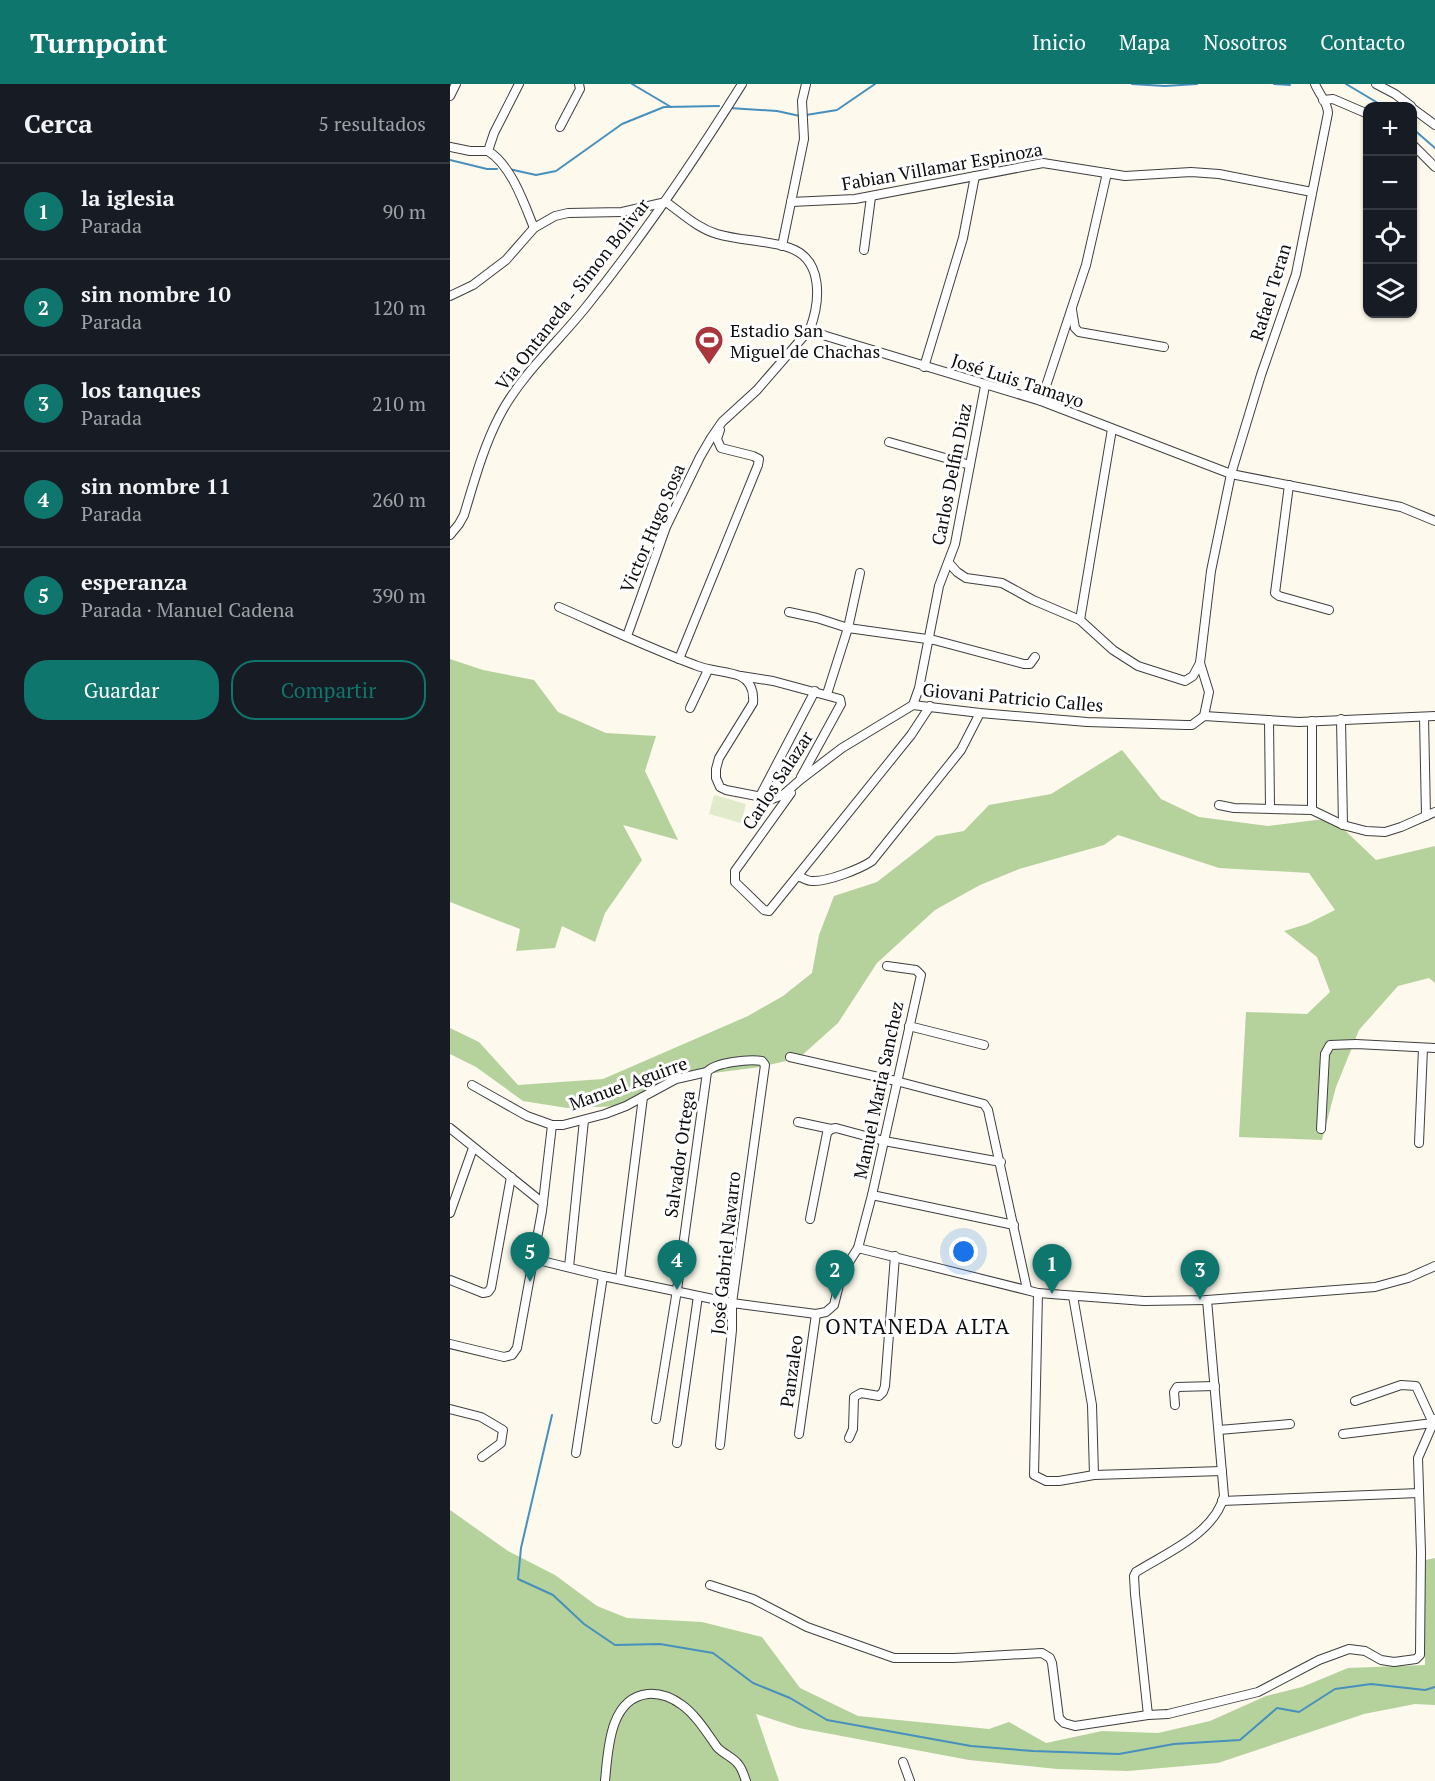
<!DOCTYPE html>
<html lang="es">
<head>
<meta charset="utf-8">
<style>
  :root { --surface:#171b24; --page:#20242c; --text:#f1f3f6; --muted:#9ea1a6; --line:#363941; --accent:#0f766e }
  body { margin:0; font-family:"PT Serif",serif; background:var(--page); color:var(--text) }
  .controls { position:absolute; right:18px; top:18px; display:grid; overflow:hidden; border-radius:12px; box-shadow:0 2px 4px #0004 }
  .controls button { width:54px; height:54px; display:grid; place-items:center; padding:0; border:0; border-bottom:2px solid var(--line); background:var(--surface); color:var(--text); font:30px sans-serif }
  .you { position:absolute; left:514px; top:1168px; width:21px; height:21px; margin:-15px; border:4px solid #fff; border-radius:50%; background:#1a73e8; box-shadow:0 0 0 9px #1a73e833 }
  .badge { display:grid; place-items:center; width:39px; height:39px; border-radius:50%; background:var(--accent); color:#fff; font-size:20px; font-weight:700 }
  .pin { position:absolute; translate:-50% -50px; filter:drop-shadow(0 2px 3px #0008) }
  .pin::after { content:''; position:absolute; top:32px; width:21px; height:18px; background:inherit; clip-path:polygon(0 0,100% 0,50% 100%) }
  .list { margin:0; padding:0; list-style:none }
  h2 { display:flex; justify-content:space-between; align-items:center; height:78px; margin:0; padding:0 24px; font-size:26px }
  h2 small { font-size:20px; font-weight:400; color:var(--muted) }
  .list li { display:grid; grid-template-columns:39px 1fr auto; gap:18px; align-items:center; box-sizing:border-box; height:96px; padding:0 24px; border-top:2px solid var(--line) }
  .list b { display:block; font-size:22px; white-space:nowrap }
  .list p { margin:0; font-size:20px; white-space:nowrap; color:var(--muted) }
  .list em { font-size:20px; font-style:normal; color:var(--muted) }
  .actions { display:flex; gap:12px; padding:18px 24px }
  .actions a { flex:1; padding:14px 0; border:2px solid var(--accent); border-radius:24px; text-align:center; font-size:21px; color:var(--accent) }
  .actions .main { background:var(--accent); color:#fff }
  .icon { flex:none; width:33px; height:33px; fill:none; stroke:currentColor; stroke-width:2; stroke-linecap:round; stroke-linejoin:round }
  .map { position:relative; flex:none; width:985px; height:1697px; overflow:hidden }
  header { display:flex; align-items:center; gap:36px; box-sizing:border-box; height:84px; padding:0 30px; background:var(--accent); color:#fff }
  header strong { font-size:28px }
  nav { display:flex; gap:33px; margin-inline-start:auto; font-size:21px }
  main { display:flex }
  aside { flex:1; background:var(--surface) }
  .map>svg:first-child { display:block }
  .forest { fill:#b5d29c }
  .pitch { fill:#e1ebcb }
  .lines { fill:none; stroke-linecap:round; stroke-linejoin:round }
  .stream { stroke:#4790bd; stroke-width:2 }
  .minor-casing { stroke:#3f3f3f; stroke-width:10 }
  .minor { stroke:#fff; stroke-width:8 }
  .labels { text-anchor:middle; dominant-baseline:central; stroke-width:6; stroke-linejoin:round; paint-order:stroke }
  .street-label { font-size:18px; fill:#0c0c0c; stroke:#fff }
  .poi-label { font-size:18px; fill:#0c0c0c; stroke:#fff; text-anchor:start }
  .quarter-label { font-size:21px; letter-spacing:1.5px; fill:#0c0c0c; stroke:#fff }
</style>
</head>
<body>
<header>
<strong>Turnpoint</strong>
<nav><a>Inicio</a><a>Mapa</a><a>Nosotros</a><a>Contacto</a></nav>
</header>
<main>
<aside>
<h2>Cerca<small>5 resultados</small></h2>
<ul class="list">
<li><span class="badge">1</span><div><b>la iglesia</b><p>Parada</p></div><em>90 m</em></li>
<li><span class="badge">2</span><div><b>sin nombre 10</b><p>Parada</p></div><em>120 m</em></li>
<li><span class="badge">3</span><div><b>los tanques</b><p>Parada</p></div><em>210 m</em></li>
<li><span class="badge">4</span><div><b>sin nombre 11</b><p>Parada</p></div><em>260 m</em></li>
<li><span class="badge">5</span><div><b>esperanza</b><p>Parada · Manuel Cadena</p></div><em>390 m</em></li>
</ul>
<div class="actions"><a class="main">Guardar</a><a>Compartir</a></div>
</aside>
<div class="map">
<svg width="985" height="1697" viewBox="0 0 985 1697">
  <rect width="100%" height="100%" fill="#fdf9ed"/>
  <g class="forest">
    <path d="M0,575l33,11 51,10 24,32 48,21 50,3 -11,35 33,69 -55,-15 19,35 -37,53 -10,29 -33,-16 -7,22 -39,3 4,-22 -70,-27z"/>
    <path d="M672,666l39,49 38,18 69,9 64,-8 44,42 59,-14v137l-6,-5 -31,8 -39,44 -23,57 -14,53 -83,-3 7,-125 61,2 23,-22 -13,-35 -33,-26 23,-7 28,-14 -26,-37 -90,-5 -101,-33 -14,10 -85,24 -39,16 -45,25 -58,53 -39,60 -39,35 -39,9 -84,11 -53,28 -56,2 -44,-7 -47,-34 -26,-13v-26l29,14 39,43 85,-6 145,-63 35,-20 29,-23 7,-38 15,-39 43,-14 59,-46 28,-5 25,-26 62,-11z"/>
    <path d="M0,1426l58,41 47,24 42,31 30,12 75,4 60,15 38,51 58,28 131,13 20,-7 37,21 56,-12 56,2 52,-12 56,-25 36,-9 46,-19 77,-3v-105l10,-2v147l-20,-1 -51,10 -146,49 -90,8 -71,-2 -88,-9 -170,-32 -43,-14 23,67h-329z"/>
  </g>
  <path class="pitch" d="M264,711l32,9 -5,19 -32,-9z"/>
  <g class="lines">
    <g class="stream">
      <path d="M182,0l39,23"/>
      <path d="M682,0l33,2 32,-2"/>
      <path d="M824,0l16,1"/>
      <path d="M896,0l37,22"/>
      <path d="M279,24l48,3 23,5"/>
      <path d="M356,31l31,-5 38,-26"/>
      <path d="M962,44l23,20"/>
      <path d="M0,76l37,9h10"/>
      <path d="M59,85l27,6 20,-4 66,-47 42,-17 55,-1"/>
      <path d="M102,1331l-31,133 -3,31 35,16 31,29 31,21 45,-1 53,9 40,30 37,15 37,22 144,26 62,5 86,3 55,-10 66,-4 37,-32 22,4 36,-23 36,-5 54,6 10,-3"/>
    </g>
    <g class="minor-casing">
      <g id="minor">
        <path d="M69,0l-25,49 -6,18c23,14 36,52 46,77"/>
        <path d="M926,0l19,10 16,12"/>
        <path d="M0,12l6,-12"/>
        <path d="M873,16l10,-1 35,15"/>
        <path d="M962,24l23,17"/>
        <path d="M110,43l20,-38 -1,-5"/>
        <path d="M962,60l23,23"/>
        <path d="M0,63l20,4h18"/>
        <path d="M341,118l64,-3 188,-36 82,13 66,-4 28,2 93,18"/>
        <path d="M332,162l22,-107 -2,-38 4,-17"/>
        <path d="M414,166l7,-53"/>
        <path d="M0,212l23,-11 33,-25 28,-32 21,-12 13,-3 54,-1 44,-10c17,12 31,26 51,32 24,7 50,6 73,14 34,12 30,54 20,81l16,7 215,65 190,73 170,33 34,14"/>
        <path d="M622,226l3,18 4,4 85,15"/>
        <path d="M474,283l39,-129 12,-62"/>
        <path d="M591,317l45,-136 21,-92"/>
        <path d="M439,358l81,23"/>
        <path d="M839,401l-14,108 4,3 50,14"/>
        <path d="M0,451l9,-11 5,-9c10,-33 19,-67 35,-98 20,-40 59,-75 87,-110 57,-71 108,-146 156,-223"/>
        <path d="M499,479l8,9 9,6 36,5 31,17 47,20 33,30 25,16 47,15 8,-5 7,-13"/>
        <path d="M109,523c46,20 90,41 136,58 14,6 33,6 45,11 11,5 14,16 13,27l-34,55 -3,11v9l4,9 6,3 46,9 11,-4 17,-15 42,-32 71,-43 67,8 107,9 99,3h6l12,-9 95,6 136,-6"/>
        <path d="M339,528l28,6 31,10 86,12 90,24h6l5,-7"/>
        <path d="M630,536l32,-191"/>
        <path d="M177,552l39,-109 34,-70 11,-19 11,-16 35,-32 53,-61"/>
        <path d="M229,575l79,-194 1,-6 -6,-3 -32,-8 -4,-9 3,-9"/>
        <path d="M291,592l32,5 67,18 1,5 -40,73"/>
        <path d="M377,610l21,-66 12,-55"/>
        <path d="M463,621l6,-17 20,-102 16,-42 30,-158"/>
        <path d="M240,624l18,-38"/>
        <path d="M754,632l5,-24 -9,-29 11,-92 20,-97 30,-99 35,-101 32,-161c0,-10 -9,-19 -13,-29"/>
        <path d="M974,633l2,99"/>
        <path d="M891,635l2,106"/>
        <path d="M819,636l1,88"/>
        <path d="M341,709l-56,78v11l29,28 5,1 142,-176 19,-29"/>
        <path d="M309,714l56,-107"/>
        <path d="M769,721l15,3 78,2 31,15 23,6 19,1 16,-5 34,-15"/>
        <path d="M862,726v-89"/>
        <path d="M348,792c5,2 9,5 14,5 15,1 48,-12 60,-20l89,-111 19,-37"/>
        <path d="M459,942l75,19"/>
        <path d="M340,973l106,24 88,23 4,6 39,179"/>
        <path d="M22,1001l55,31 25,9h11l42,-11 21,-8 50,-27 31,-7c8,-10 43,-13 55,-11l3,4 -33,238v27l-12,115"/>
        <path d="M348,1038l33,7"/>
        <path d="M0,1044l93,75"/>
        <path d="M871,1045l4,-75 5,-9 26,-1 79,4"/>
        <path d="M969,1059l4,-95"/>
        <path d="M422,1111l142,30"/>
        <path d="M0,1129l23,-65"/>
        <path d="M360,1135l17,-86 4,-4 5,-1 48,13 117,21"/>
        <path d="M408,1164l14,-53 49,-220 -5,-5 -29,-4"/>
        <path d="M84,1175l69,17 129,27 84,11 10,-2 8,-7 8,-32 16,-25 180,45 106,8 63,-1 168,-13 33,-9 27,-12"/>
        <path d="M119,1183l15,-147"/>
        <path d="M170,1195l23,-182"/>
        <path d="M0,1196l33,13 5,-1 3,-4 20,-111"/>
        <path d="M588,1209l-4,182 12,6h13l35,-6 128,-4"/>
        <path d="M623,1212l19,109 2,70"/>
        <path d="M757,1216l17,196c-10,38 -58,57 -88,76l-2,4 1,18 13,121 20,-1 90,-22 61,-32 30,-11 16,2 16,9 13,2 22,-3 4,-4 1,-103 -3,-94 17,-39"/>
        <path d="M0,1260l54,13 8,-2 5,-7 25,-137 10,-86"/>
        <path d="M725,1321l-1,-13 3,-5 38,-1"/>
        <path d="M0,1325l31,8 22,13 -2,13 -19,14"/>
        <path d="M206,1335l21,-129 30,-218"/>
        <path d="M769,1346l71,-6"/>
        <path d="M349,1350l17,-120"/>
        <path d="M893,1350l90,-11 -17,-37 -15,-1 -46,16"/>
        <path d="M399,1354l4,-9 1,-32 7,-4 18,3 4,-4 2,-6 10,-130"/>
        <path d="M227,1359l21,-147"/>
        <path d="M126,1369l27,-177"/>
        <path d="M772,1417l197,-8"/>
        <path d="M260,1501l43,14 54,28 87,31h60l88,-5 8,5 2,5 7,55 5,5 11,3 73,-11"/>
        <path d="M453,1678l7,19"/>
        <path d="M155,1697c3,-30 4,-83 43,-87 13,-1 23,3 34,11 14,10 25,28 35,42 6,7 16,10 21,17 4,4 6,12 8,17"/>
      </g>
    </g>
    <use href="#minor" class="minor"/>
  </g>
  <defs>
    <g id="stadium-pin" transform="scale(1.5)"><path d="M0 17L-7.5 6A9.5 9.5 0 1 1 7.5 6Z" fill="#ab353c" stroke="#fff"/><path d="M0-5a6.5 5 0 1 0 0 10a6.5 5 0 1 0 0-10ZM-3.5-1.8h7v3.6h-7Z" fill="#fff"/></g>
  </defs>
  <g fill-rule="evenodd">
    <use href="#stadium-pin" x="259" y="256"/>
  </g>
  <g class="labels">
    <g class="street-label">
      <text transform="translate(492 82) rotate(-10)">Fabian Villamar Espinoza</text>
      <text transform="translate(820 208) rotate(-73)">Rafael Teran</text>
      <text transform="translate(122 210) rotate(-52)">Via Ontaneda - Simon Bolivar</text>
      <text transform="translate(568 296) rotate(18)">José Luis Tamayo</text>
      <text transform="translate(501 390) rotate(-79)">Carlos Delfin Diaz</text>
      <text transform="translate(202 444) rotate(-67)">Victor Hugo Sosa</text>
      <text transform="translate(563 613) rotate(5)">Giovani Patricio Calles</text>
      <text transform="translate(327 696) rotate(-57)">Carlos Salazar</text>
      <text transform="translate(178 999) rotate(-20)">Manuel Aguirre</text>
      <text transform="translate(428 1006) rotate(-78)">Manuel Maria Sanchez</text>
      <text transform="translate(229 1070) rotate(-82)">Salvador Ortega</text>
      <text transform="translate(275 1169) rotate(-84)">José Gabriel Navarro</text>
      <text transform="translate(341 1287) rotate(-82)">Panzaleo</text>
    </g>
    <g class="poi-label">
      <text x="280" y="246">Estadio San<tspan x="280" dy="21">Miguel de Chachas</tspan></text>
    </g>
    <g class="quarter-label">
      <text x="468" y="1242">ONTANEDA ALTA</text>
    </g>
  </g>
</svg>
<div class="controls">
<button>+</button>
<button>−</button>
<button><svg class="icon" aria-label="locate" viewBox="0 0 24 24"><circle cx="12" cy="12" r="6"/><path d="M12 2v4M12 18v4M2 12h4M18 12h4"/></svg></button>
<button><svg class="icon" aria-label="layers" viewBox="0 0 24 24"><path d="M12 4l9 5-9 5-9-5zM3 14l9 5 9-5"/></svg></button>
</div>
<div class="you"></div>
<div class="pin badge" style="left:602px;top:1210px">1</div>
<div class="pin badge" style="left:385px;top:1216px">2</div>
<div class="pin badge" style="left:750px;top:1216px">3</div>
<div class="pin badge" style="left:227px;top:1206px">4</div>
<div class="pin badge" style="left:80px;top:1198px">5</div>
</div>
</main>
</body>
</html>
